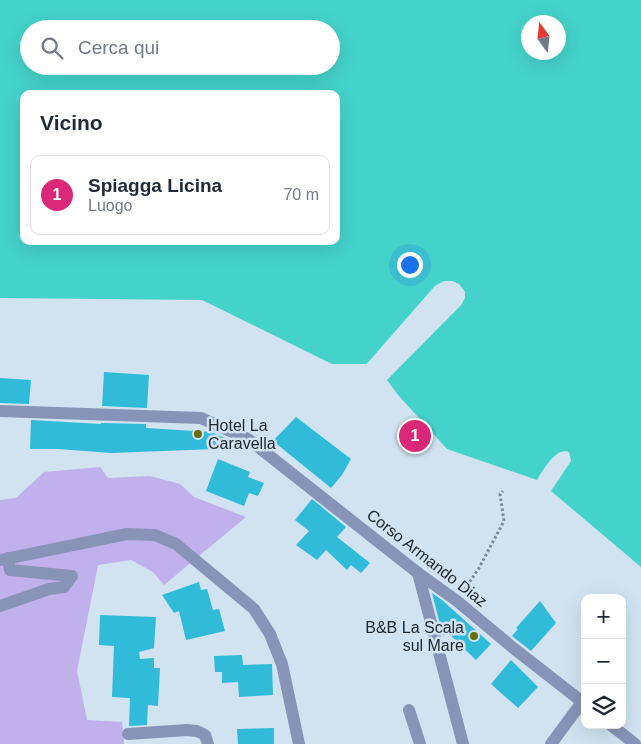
<!DOCTYPE html>
<html lang="it">
<head>
<meta charset="utf-8">
<style>
  :root { --surface:#fff; --page:#f6f6f7; --text:#1f2937; --muted:#747a83; --line:#e0e1e3; --accent:#db2777 }
  body { margin:0; font-family:Helvetica,sans-serif; background:var(--page); color:var(--text) }
  .controls { position:absolute; right:15px; bottom:15px; display:grid; overflow:hidden; border-radius:10px; box-shadow:0 5px 20px #0002 }
  .controls button { width:45px; height:45px; display:grid; place-items:center; padding:0; border:0; border-bottom:1px solid var(--line); background:var(--surface); color:var(--text); font:25px sans-serif }
  .compass { position:absolute; left:521px; top:15px; width:45px; height:45px; border-radius:50%; background:var(--surface); box-shadow:0 5px 20px #0002; rotate:345deg }
  .you { position:absolute; left:409px; top:264px; width:18px; height:18px; margin:-12px; border:4px solid #fff; border-radius:50%; background:#1a73e8; box-shadow:0 0 0 8px #1a73e833 }
  .badge { display:grid; place-items:center; width:32px; height:32px; border-radius:50%; background:var(--accent); color:#fff; font-size:16px; font-weight:700 }
  .pin { position:absolute; translate:-50% -50%; border:2px solid #fff; box-shadow:0 1px 5px #0006 }
  .list { margin:0; padding:0; list-style:none }
  h2 { display:flex; justify-content:space-between; align-items:center; height:65px; margin:0; padding:0 20px; font-size:21px }
  h2 small { font-size:16px; font-weight:400; color:var(--muted) }
  .list li { display:grid; grid-template-columns:32px 1fr auto; gap:15px; align-items:center; box-sizing:border-box; height:80px; margin:0 10px 10px; padding:0 10px; border:1px solid var(--line); border-radius:10px }
  .list b { display:block; font-size:19px; white-space:nowrap }
  .list p { margin:0; font-size:16px; white-space:nowrap; color:var(--muted) }
  .list em { font-size:16px; font-style:normal; color:var(--muted) }
  .icon { flex:none; width:28px; height:28px; fill:none; stroke:currentColor; stroke-width:2; stroke-linecap:round; stroke-linejoin:round }
  .map { position:relative; flex:none; width:641px; height:744px; overflow:hidden }
  .search { position:absolute; background:var(--surface); box-shadow:0 5px 20px #0002; left:20px; top:20px; width:320px; height:55px; display:flex; align-items:center; gap:12px; box-sizing:border-box; padding:0 18px; border-radius:28px; color:var(--muted); font-size:19px }
  .panel { position:absolute; background:var(--surface); box-shadow:0 5px 20px #0002; left:20px; top:90px; width:320px; height:155px; border-radius:10px }
  .map>svg:first-child { display:block }
  .green { fill:#c0b0ec }
  .water { fill:#44d3cb; fill-rule:evenodd }
  .pier { fill:#d1e3f1 }
  .building { fill:#30bbd9 }
  .lines { fill:none; stroke-linecap:round; stroke-linejoin:round }
  .path { stroke:#7c8892; stroke-width:3; stroke-dasharray:2.5 2.5; stroke-linecap:butt }
  .street { stroke:#8894b7; stroke-width:12 }
  .poi-dot { fill:#6c6b09; stroke:#d1e3f1; stroke-width:2 }
  .labels { text-anchor:middle; dominant-baseline:central; stroke-width:5; stroke-linejoin:round; paint-order:stroke }
  .poi-label { font-size:16px; fill:#232a2f; stroke:#d1e3f1; text-anchor:start }
  .street-label { font-size:16px; fill:#232a2f; stroke:#d1e3f1 }
</style>
</head>
<body>
<div class="map">
<svg width="641" height="744" viewBox="0 0 641 744">
  <rect width="100%" height="100%" fill="#d1e3f1"/>
  <path class="green" d="M100,467l8,11 42,-2 30,8 14,13 52,20 -82,68 -11,-13 -22,-12 -33,5 -21,106 10,49 35,2 2,22h-124v-244l16,-2 28,-26z"/>
  <path class="water" d="M0,0h641v567l-90,-76 20,-30 -2,-9c-13,-5 -26,18 -32,28l-90,-31 -49,-54 -11,-15 74,-75 4,-13c-9,-13 -16,-14 -30,-6l-68,78h-35l-130,-64 -202,-2zM528,22h30v30h-30zM29,29h302v37h-302zM24,94h312v147h-312z"/>
  <path class="pier" d="M444,281h8l7,3 6,8v6l-4,7 -76,76v-3l74,-74 4,-6v-6l-5,-6 -7,-3 -7,1 -7,4 -68,77 -4,1 70,-80z"/>
  <g class="building">
    <path d="M104,372l45,3 -2,33 -45,-2z"/>
    <path d="M0,378l31,2 -2,24 -29,-1z"/>
    <path d="M296,417l55,42 -9,16 -11,13 -58,-47z"/>
    <path d="M31,420l70,4v-1l45,1v4l65,4 31,13 -26,4 -105,4 -53,-4h-28z"/>
    <path d="M218,459l32,13 -2,5 16,6 -6,13 -9,-3 -5,13 -38,-15z"/>
    <path d="M312,499l34,28 -9,10 33,26 -9,10 -10,-8 -4,5 -21,-20 -9,10 -21,-15 13,-14 -14,-11z"/>
    <path d="M199,582l2,8 6,-1 6,21 6,-1 6,22 -39,9 -7,-29 -5,2 -12,-18z"/>
    <path d="M432,593l10,7 49,44 -15,16 -29,-28 -4,4z"/>
    <path d="M540,601l16,22 -25,28 -19,-15 6,-7 -2,-1z"/>
    <path d="M100,615l56,2 -2,31 -15,4 1,7 14,-1v10h6l-2,38 -10,-1 -1,20 -18,1 1,-28 -18,-1 2,-51 -15,-1z"/>
    <path d="M242,655l1,10 29,-1 1,31 -34,2 -1,-15 -16,1v-11h-7l-1,-16z"/>
    <path d="M511,660l27,27 -20,21 -27,-24z"/>
    <path d="M274,728v16h-36l-1,-15z"/>
  </g>
  <g class="lines">
    <path class="path" d="M464,590l15,-22 25,-47 -4,-27 3,-3"/>
    <g class="street">
      <path d="M0,411l201,7 47,21 170,134 39,28 55,46 73,57"/>
      <path d="M0,560l127,-26 28,1 21,9 78,65 16,25 12,30 17,80"/>
      <path d="M418,573l45,171"/>
      <path d="M0,606l49,-17 15,-2 8,-11 -62,-6 -2,-12"/>
      <path d="M409,710l11,34"/>
      <path d="M611,725l24,19"/>
      <path d="M128,734l59,-4 10,1 8,4 3,9"/>
      <path d="M551,744l31,-42"/>
    </g>
  </g>
  <g class="poi-dot">
    <circle cx="198" cy="434" r="5"/>
    <circle cx="474" cy="636" r="5"/>
  </g>
  <g class="labels">
    <g class="poi-label">
      <text x="208" y="425">Hotel La<tspan x="208" dy="18">Caravella</tspan></text>
      <text x="464" y="627" text-anchor="end">B&amp;B La Scala<tspan x="464" dy="18">sul Mare</tspan></text>
    </g>
    <g class="street-label">
      <text transform="translate(427 558) rotate(38)">Corso Armando Diaz</text>
    </g>
  </g>
</svg>
<div class="controls">
<button>+</button>
<button>−</button>
<button><svg class="icon" aria-label="layers" viewBox="0 0 24 24"><path d="M12 4l9 5-9 5-9-5zM3 14l9 5 9-5"/></svg></button>
</div>
<svg class="compass" viewBox="-18 -18 36 36"><path d="M0-13l5 13h-10z" fill="#e53935"/><path d="M0 13l5-13h-10z" fill="#747a83"/></svg>
<div class="you"></div>
<div class="pin badge" style="left:415px;top:436px">1</div>
<div class="search"><svg class="icon" aria-label="search" viewBox="0 0 24 24"><circle cx="10" cy="10" r="6"/><path d="M15 15l6 6"/></svg>Cerca qui</div>
<section class="panel">
<h2>Vicino<small></small></h2>
<ul class="list">
<li><span class="badge">1</span><div><b>Spiagga Licina</b><p>Luogo</p></div><em>70 m</em></li>
</ul>
</section>
</div>
</body>
</html>
